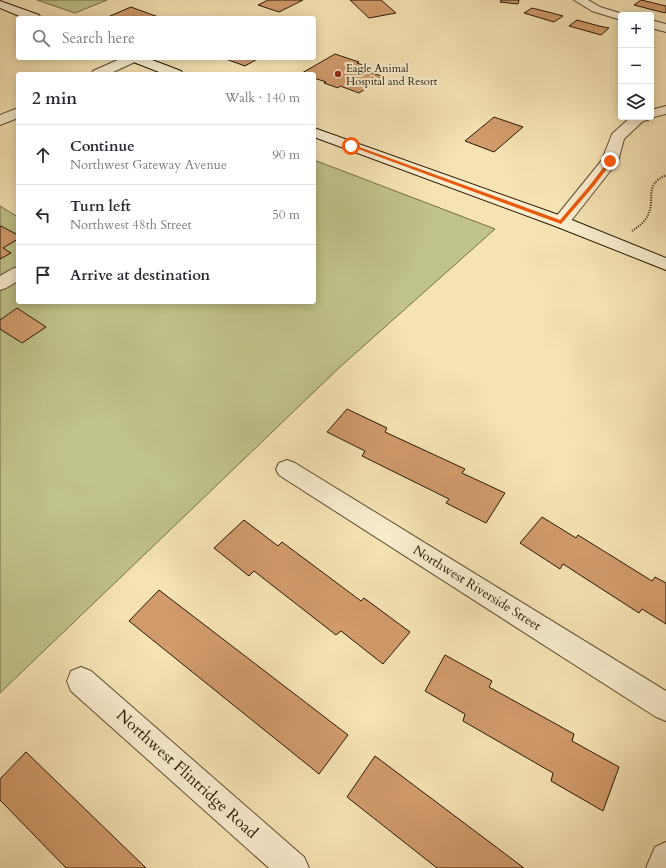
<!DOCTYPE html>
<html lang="en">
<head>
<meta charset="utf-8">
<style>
  :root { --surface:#fff; --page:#f7f7f7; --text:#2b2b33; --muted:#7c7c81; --line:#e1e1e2 }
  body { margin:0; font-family:Cardo,serif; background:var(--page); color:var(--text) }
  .controls { position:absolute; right:12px; top:12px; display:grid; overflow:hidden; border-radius:4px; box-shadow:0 2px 10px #0003 }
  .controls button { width:36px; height:36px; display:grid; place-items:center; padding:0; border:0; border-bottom:1px solid var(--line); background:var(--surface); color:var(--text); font:20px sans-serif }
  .stop { position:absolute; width:12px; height:12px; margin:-9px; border:3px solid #ea580c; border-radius:50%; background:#fff }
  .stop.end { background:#ea580c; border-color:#fff; box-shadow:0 1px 4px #0008 }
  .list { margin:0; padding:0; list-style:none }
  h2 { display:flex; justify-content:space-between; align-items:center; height:52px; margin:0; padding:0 16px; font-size:17px }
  h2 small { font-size:13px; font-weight:400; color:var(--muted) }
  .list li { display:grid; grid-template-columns:26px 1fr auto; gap:12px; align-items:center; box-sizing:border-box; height:60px; padding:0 16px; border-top:1px solid var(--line) }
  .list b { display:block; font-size:15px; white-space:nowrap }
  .list p { margin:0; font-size:13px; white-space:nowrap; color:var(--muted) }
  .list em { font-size:13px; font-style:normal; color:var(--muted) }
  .icon { flex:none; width:22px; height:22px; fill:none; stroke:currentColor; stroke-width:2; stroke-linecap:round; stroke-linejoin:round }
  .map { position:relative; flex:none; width:666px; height:868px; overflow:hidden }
  .search { position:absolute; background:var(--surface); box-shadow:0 2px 10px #0003; left:16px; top:16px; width:300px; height:44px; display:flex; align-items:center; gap:10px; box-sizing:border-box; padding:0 14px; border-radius:4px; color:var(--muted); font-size:15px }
  .panel { position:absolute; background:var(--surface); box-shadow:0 2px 10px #0003; left:16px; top:72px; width:300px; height:232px; border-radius:4px }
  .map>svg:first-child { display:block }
  .green { fill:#c0c38a; stroke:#736e46 }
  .building { fill:#d29b6c; stroke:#261802 }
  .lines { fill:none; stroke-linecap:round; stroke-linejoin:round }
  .street-casing { stroke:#5a4b2e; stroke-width:2 }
  .secondary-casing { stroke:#261802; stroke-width:2 }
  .path { stroke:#261802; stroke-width:2; stroke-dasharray:1 1.5; stroke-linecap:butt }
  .street { fill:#f9edce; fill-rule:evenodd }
  .secondary { fill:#f9edce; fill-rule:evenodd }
  .route { fill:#ea580c }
  .poi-dot { fill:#8f2418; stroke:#f9edce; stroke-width:1.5 }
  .labels { text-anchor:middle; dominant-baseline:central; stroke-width:4; stroke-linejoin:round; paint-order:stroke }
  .far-poi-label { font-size:11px; fill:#261802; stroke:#f9edce; text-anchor:start }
  .street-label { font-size:13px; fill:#261802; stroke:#f9edce }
  .near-street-label { font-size:16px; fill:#261802; stroke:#f9edce }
</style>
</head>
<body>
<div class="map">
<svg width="666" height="868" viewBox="0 0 666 868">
  <rect width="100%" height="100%" fill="#f6e3b4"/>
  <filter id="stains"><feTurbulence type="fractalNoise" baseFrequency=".005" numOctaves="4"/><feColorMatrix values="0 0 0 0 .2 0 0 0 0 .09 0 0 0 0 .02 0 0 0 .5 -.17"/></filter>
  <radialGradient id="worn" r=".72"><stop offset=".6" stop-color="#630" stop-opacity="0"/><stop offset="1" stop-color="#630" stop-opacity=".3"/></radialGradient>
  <g class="green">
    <path d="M37,0h70l-32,13z"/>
    <path d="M314,160l181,69 -155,138 -340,326v-487l18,11v85h296z"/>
  </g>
  <g class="building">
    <path d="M268,0h35l-24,12 -21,-7z"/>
    <path d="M350,0h31l15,13 -27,5z"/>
    <path d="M501,0h18l-1,4 -18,-2z"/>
    <path d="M641,0l25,6v6l-1,1 -31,-8z"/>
    <path d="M131,7l30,11h-45l-6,-2z"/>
    <path d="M532,8l20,5 11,3 -9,6 -30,-9z"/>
    <path d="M577,20l22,6 10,2 -8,7 -32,-9z"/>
    <path d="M335,54l24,8 -2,1 11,4 -4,3 20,7 -25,16 -19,-7 -2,2 -14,-5 2,-1 -12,-4v-4l-12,-1z"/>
    <path d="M223,58h36l-14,8z"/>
    <path d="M494,117l29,10 -29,25 -29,-11z"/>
    <path d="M1,226l17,9v4l-15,9 8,5 -11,6v-32z"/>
    <path d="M17,308l29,19 -24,16 -22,-14v-9z"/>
    <path d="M347,409l40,19 -2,4 80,37 -3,4 43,20 -19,30 -40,-20 3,-4 -87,-43 3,-5 -38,-19z"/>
    <path d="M542,517l34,21 2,-3 74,46 3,-4 11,6v41l-24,-15 -3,4 -76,-49 -3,5 -40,-26z"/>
    <path d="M244,520l34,26 4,-4 79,59 3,-3 46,34 -27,32 -42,-33 -5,4 -82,-64 -5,5 -35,-28z"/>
    <path d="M159,590l189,145 -29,39 -190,-153z"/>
    <path d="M445,655l47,26 -3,6 85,47 -2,7 47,26 -16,44 -52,-30 2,-8 -90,-52 2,-7 -40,-23z"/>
    <path d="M26,752l120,116h-80l-66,-68v-21z"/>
    <path d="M375,756l149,112h-87l-90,-71z"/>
  </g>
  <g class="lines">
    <g class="street-casing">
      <g id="street">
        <path d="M574,0h14l12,7 26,8h-5v5l-29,-9z"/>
        <path d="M651,20l15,4v8l-15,-4z"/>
        <path d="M122,58h16l-1,3 -28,13h-18l2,-3z"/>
        <path d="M666,106v8l-16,4 -2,2 -5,1 -19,18 -6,22 -51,65 -6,1 -6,-1 -2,-4 2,-4 47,-58 10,-26 19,-17h20v-7z"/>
        <path d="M18,108v10l-18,7v-10z"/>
        <path d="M18,267v14l-12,7 -6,2v-14l12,-7z"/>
        <path d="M287,460l8,3 371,228v30l-10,-4 -377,-242 -3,-6 3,-6z"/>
        <path d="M81,667l10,4 213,186 5,11h-40l-198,-177 -4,-10 4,-10z"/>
        <path d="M666,842v26h-20l9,-21z"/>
      </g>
    </g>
    <g class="secondary-casing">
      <g id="secondary">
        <path d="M0,1l39,14 2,3h-17l-24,-10z"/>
        <path d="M130,58h17l34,13 2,3h-19l-33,-13z"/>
        <path d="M314,128l253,90 99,40v12l-111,-44 -241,-89z"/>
      </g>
    </g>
    <path class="path" d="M632,231c6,-4 13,-9 16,-16 8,-17 -5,-29 18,-40"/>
    <use href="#street" class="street"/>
    <use href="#secondary" class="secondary"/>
  </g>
  <path class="route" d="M351,144l209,76 30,-35 19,-25 4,1 -20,26 -32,37 -211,-78z"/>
  <circle class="poi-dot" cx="338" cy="74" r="4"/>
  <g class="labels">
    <g class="far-poi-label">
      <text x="346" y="68">Eagle Animal<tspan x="346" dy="13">Hospital and Resort</tspan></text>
    </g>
    <g class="street-label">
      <text transform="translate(477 588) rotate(32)">Northwest Riverside Street</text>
    </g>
    <g class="near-street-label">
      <text transform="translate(187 774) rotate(42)">Northwest Flintridge Road</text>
    </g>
  </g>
  <rect width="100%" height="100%" filter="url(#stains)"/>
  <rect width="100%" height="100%" fill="url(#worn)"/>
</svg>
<div class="controls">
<button>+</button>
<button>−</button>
<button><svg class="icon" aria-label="layers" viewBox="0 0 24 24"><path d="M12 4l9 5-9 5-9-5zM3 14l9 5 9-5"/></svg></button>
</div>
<div class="stop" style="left:351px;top:146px"></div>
<div class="stop end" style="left:610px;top:161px"></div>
<div class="search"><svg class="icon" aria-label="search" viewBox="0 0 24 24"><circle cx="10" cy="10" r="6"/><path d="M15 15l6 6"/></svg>Search here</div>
<section class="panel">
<h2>2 min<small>Walk · 140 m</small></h2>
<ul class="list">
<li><svg class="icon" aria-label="ahead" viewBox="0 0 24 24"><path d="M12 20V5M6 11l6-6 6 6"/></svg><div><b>Continue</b><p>Northwest Gateway Avenue</p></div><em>90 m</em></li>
<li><svg class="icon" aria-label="left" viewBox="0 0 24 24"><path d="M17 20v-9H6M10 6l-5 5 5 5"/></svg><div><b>Turn left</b><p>Northwest 48th Street</p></div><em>50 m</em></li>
<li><svg class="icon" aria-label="arrive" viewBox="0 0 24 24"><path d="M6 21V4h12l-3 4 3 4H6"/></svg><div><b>Arrive at destination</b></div></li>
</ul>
</section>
</div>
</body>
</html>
